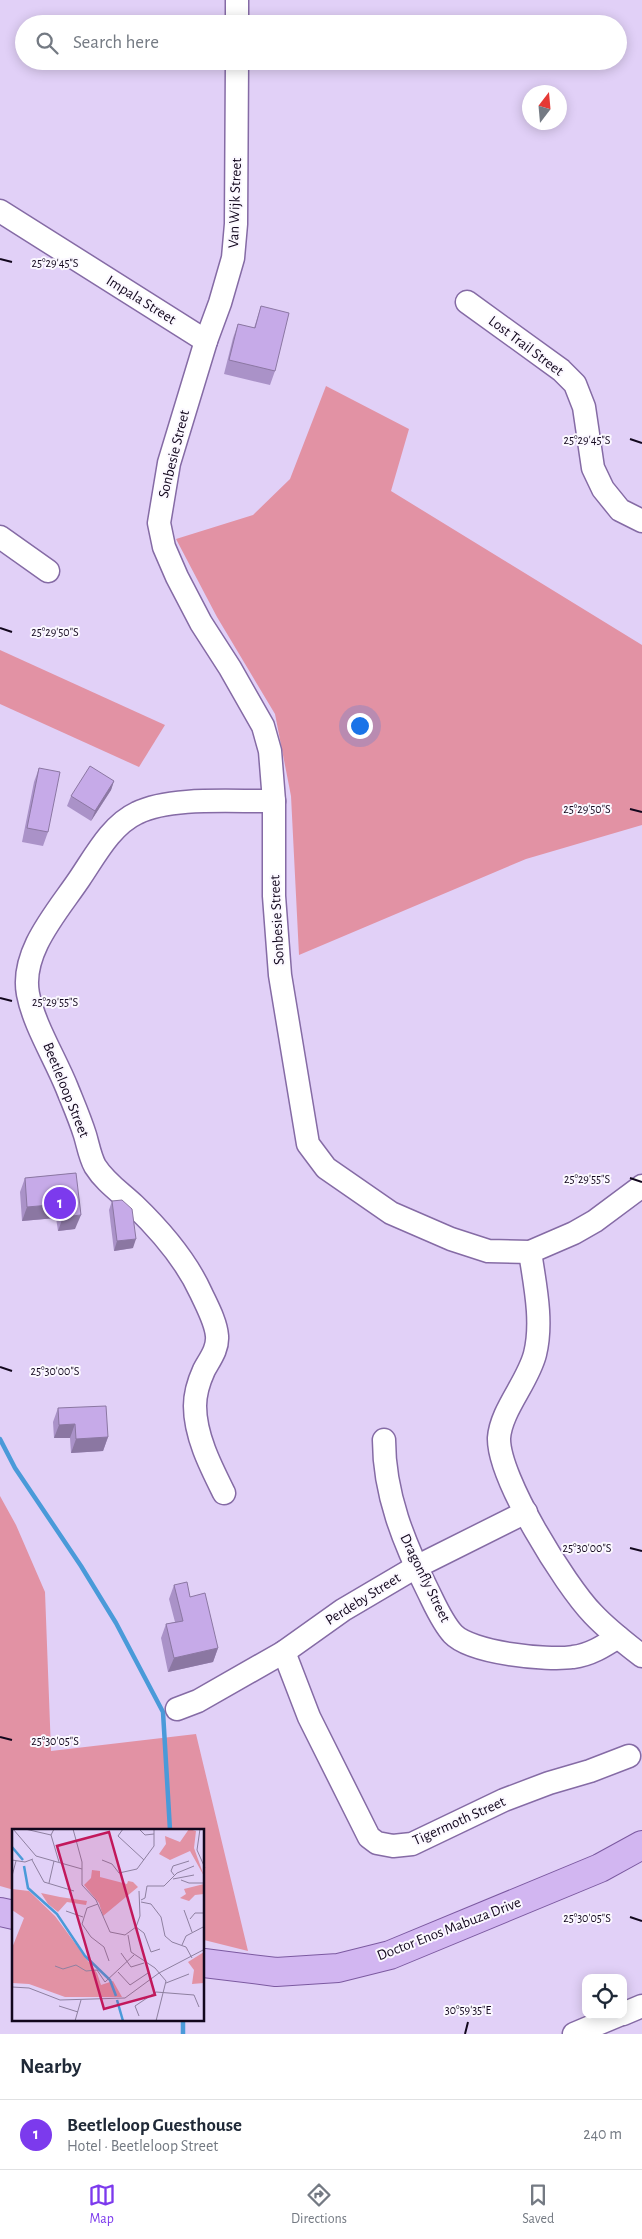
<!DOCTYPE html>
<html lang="en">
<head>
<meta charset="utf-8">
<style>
  :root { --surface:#fff; --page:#f2f2f3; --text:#1f2937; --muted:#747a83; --line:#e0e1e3; --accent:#7c3aed }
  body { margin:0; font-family:"Alegreya Sans",sans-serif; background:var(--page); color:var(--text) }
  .controls { position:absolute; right:15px; bottom:15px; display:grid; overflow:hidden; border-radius:10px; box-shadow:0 2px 12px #0003 }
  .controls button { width:45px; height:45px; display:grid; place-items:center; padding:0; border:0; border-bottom:1px solid var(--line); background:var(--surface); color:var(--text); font:25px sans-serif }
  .compass { position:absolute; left:522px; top:85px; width:45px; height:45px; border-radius:50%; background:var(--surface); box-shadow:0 2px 12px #0003; rotate:16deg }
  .you { position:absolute; left:359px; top:725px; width:18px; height:18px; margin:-12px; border:4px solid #fff; border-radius:50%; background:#1a73e8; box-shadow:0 0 0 8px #1a73e833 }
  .badge { display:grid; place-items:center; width:32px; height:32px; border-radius:50%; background:var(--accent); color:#fff; font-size:16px; font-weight:700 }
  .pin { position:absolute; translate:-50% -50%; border:2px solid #fff; box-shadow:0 1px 5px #0006 }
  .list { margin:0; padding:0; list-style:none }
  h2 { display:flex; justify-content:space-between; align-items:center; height:65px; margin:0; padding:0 20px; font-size:21px }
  h2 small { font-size:16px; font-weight:400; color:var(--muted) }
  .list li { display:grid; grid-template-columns:32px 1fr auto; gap:15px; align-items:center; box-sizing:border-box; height:70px; padding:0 20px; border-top:1px solid var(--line) }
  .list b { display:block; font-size:19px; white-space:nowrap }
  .list p { margin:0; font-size:16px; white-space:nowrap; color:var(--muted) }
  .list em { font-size:16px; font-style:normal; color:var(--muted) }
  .icon { flex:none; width:28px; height:28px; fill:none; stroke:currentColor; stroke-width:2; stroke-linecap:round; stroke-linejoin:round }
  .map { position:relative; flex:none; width:642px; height:2034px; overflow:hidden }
  .search { position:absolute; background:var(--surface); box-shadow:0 2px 12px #0003; left:15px; right:15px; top:15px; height:55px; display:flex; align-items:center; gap:12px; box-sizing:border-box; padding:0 18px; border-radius:28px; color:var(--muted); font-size:19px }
  .sheet { height:135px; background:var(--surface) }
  nav { display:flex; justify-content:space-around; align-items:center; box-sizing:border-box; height:70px; border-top:1px solid var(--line); background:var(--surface); font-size:14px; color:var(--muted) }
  nav a { display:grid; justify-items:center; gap:2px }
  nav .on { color:var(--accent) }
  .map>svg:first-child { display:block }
  .green { fill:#e292a4 }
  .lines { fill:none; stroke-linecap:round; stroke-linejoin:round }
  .stream { stroke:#4a9ad9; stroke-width:4.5 }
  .minor-casing { stroke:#856ba5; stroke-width:25 }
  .major-casing { stroke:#7b59a0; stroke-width:30 }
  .minor { stroke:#fff; stroke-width:22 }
  .major { stroke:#d2b6f1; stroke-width:28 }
  .wall { fill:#aa92c8 }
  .shaded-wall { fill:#8b77a2 }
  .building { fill:#c6aae8; stroke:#8b77a2 }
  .ticks { fill:none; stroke:#12071d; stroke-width:2 }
  .labels { text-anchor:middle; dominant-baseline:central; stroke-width:4; stroke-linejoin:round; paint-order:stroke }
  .street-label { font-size:15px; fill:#12071d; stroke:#fbf8ff }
  .inset-river { fill:none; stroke:#4a9ad9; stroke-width:2.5 }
  .inset-road { fill:none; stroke:#8e80a0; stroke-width:1 }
  .view { fill:#c2185b; fill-opacity:0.15; stroke:#c2185b; stroke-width:2.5 }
  .inset-edge { fill:none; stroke:#12071d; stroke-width:2.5 }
  .ticks-label { font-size:12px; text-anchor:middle; fill:#12071d; stroke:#fbf8ff; stroke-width:4; stroke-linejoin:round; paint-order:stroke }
</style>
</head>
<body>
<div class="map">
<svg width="642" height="2034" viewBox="0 0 642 2034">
  <rect width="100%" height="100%" fill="#e1d0f7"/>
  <g class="green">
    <path d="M326,386l83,43 -18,62 251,154v180l-116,34 -227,96 -8,-159 -16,-82 -58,-97 -41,-78 77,-24 37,-36z"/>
    <path d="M0,650l165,75 -26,42 -139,-63z"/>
    <path d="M0,1496l16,29 29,67 6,159 145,-17 52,217 -44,-11v-110h-190v60l-14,-4z"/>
  </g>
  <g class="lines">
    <g class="stream">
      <path d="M0,1439l15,29 66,98 35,57 47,89 7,118"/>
      <path d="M183,2020v14"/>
    </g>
    <g class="minor-casing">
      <g id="minor">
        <path d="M237,24v-24"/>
        <path d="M237,61l-1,163 -3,34 -13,45 -14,38 -37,122 -10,60 5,24 13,30 24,46 29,45 33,58 7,25 4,50v95l6,79 28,169 18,24 65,45 60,26 37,12 42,1 44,-19 21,-12 47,-35"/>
        <path d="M0,211l206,130"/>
        <path d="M467,302l94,68 14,14 9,23 9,61 10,21 17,21 22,11"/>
        <path d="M0,537l48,34"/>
        <path d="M530,1252c5,33 13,70 5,102 -7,28 -34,56 -36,84 -1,40 66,147 94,176 15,16 32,29 49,42"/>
        <path d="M384,1440c0,54 20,103 44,151 7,14 14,31 25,43 18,19 94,27 120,23 17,-2 31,-11 45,-20"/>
        <path d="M224,1493c-13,-26 -29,-57 -29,-87 0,-12 4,-25 9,-36 6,-11 14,-21 13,-34 -1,-14 -10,-30 -16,-43 -15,-33 -41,-63 -67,-88 -14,-13 -29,-23 -39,-39 -5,-9 -7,-21 -10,-31 -5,-16 -12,-32 -18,-47 -12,-30 -33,-63 -39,-94 -8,-42 30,-83 52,-116 15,-22 31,-53 57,-65 34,-17 99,-11 137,-12"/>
        <path d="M284,1652l25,65 60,120 8,6 16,3 19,-2 92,-44 45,-17 41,-12 39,-15"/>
        <path d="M177,1709l21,-8 86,-49 59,-42 73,-43 110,-55"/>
        <path d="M623,2014l19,-8"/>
        <path d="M574,2034l45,-19"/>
      </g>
    </g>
    <g class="major-casing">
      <g id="major">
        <path d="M0,1912l14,3"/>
        <path d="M204,1963l72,9 62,-4 52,-13 210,-87 42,-23"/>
      </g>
    </g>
    <use href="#minor" class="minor"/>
    <use href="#major" class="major"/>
  </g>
  <g class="wall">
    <path d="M261,306l14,65 -5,14 -46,-11 9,-36 5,-14 16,4z"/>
    <path d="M39,768l9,64 -5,14 -21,-4 12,-60z"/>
    <path d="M114,781l-3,9 -20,31 -24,-15 4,-10z"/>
    <path d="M76,1173l-1,56 -17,2 -2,-13 -34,3 -2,-29 5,-14z"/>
    <path d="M112,1201l21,47 -19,3 -5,-41z"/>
    <path d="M58,1408l50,29 -5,14 -32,2 -1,-15h-16l-1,-16z"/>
    <path d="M174,1585l16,12 28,51 -5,14 -45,10 -7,-34 5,-14 9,-2 -6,-23z"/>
  </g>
  <g class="shaded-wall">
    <path d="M114,781l-3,9 -20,31 4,-10z"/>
    <path d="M62,1204l-6,14 -34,3 5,-14z"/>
    <path d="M81,1215l-6,14 -17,2 5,-14z"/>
    <path d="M136,1239l-3,9 -19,3 3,-10z"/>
    <path d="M75,1424l-5,14h-16l5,-13z"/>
    <path d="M108,1437l-5,14 -32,2 5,-14z"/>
    <path d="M218,1648l-5,14 -45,10 6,-14z"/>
  </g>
  <g class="building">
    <path d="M261,306l28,7 -14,58 -46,-11 9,-36 17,4z"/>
    <path d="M90,766l24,15 -19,30 -24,-15z"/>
    <path d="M39,768l21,4 -12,60 -21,-4z"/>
    <path d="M76,1173l5,42 -18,2 -1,-13 -35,3 -2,-29z"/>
    <path d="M122,1200l10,9 4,30 -19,2 -5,-40z"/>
    <path d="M106,1406l2,31 -32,2 -1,-15 -16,1 -1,-17z"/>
    <path d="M187,1582l3,15 15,-4 13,55 -44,10 -8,-34 17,-3 -9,-36z"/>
  </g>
  <path class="ticks" d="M0,259l12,3M630,439l12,4M0,628l12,4M630,809l12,3M0,998l12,3M630,1178l12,4M0,1367l12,4M630,1548l12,3M0,1737l12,3M630,1917l12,4M465,2034l3,-12"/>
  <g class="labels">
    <g class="street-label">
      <text transform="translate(235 203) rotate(-88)">Van Wijk Street</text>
      <text transform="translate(141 300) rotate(32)">Impala Street</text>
      <text transform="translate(526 346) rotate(37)">Lost Trail Street</text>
      <text transform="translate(174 454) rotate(-76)">Sonbesie Street</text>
      <text transform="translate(277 920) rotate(-93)">Sonbesie Street</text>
      <text transform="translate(66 1090) rotate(68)">Beetleloop Street</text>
      <text transform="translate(425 1578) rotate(64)">Dragonfly Street</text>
      <text transform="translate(363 1599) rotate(-32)">Perdeby Street</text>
      <text transform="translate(459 1821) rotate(-24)">Tigermoth Street</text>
      <text transform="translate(449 1929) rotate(-21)">Doctor Enos Mabuza Drive</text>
    </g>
  </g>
  <g transform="translate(12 1829)">
    <rect width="192" height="192" fill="#e1d0f7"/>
    <path d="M177,0l7,2 -2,17 10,28 -14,-25 -20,9 -11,-6 7,-10 -1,-8 15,6zM80,41l8,1v6l27,7 1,-3 5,1 5,5 -35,29 -4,-13 -15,-18 7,-7zM192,55v10l-9,1 -6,6 -9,-3 6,-4 -2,-5zM0,60l17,2 26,25 42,57 4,12 12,-4 9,16h-57l-36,-13 -17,-1v-35l12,-30 -12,-8zM29,64l19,4 27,4 -1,4 -19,-3 -9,10 -10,-8zM192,123v31l-12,1 2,-14 -6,-8z" fill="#e292a4"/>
    <path class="inset-river" d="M0,18l11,13M12,37l4,22 29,26 28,42 25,24 6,16M105,171l6,21"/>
    <path class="inset-road" d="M1,0l23,27 46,13M13,0l26,6M42,0l-3,6 8,27M61,0l9,33v23l14,15 14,32 15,3 11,-8 4,-11 -1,-25M111,0l-5,7 26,24M127,0l6,6 9,-1M188,0l-3,21 8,18M0,31l13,2 8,-3M20,31l12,22 30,9M90,31l10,4 7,9 18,-4 17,-23v-17M162,46l-3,-4 2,-5 16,-5M0,47l4,-15M161,50l21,-4M169,51l8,3h14M37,54l5,-22M129,71l4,-2 2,-12h17l13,-13 17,-7M129,73l10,2 10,13 4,19 7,6 14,5 6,11M86,75l-11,4 -5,16 9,13 13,10 5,14M172,81l8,22M54,82l17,6M178,90l5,-6h10M124,98l8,6 7,19 9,-3M116,106l3,17 24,16 11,13 -10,40M170,116l4,-9 19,-10M109,124l10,14 13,-4M43,137l8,3 13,-4 10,6 11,-1 8,12 29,-27M106,143l12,13 18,-12M154,154l23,-9M0,158l17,1 31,12 65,-2 34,-25 46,-24M47,177l19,6M127,187l-4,-10 21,-14 38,3 5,12M63,192l6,-21"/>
    <path class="view" d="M97,3l46,163 -51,14 -47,-163z"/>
    <rect width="192" height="192" class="inset-edge"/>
  </g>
  <g class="ticks-label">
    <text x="55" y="267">25°29'45"S</text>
    <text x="587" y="444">25°29'45"S</text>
    <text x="55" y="636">25°29'50"S</text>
    <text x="587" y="813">25°29'50"S</text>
    <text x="55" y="1006">25°29'55"S</text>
    <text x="587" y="1183">25°29'55"S</text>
    <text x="55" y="1375">25°30'00"S</text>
    <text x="587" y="1552">25°30'00"S</text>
    <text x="55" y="1745">25°30'05"S</text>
    <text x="587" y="1922">25°30'05"S</text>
    <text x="468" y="2014">30°59'35"E</text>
  </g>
</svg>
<div class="controls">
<button><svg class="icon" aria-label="locate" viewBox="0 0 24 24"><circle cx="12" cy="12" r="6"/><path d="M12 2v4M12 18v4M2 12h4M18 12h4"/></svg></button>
</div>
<svg class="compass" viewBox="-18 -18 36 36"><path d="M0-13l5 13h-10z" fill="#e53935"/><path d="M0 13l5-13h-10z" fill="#747a83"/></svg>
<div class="you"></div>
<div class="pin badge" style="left:60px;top:1203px">1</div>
<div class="search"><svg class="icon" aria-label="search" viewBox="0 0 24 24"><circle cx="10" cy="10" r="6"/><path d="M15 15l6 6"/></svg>Search here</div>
</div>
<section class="sheet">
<h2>Nearby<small></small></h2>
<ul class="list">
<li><span class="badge">1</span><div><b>Beetleloop Guesthouse</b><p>Hotel · Beetleloop Street</p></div><em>240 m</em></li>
</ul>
</section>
<nav>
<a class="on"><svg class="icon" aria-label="map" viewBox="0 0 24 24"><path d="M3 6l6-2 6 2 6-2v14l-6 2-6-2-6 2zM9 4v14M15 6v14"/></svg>Map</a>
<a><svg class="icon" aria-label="directions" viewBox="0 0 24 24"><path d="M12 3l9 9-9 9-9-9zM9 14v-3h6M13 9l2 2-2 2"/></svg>Directions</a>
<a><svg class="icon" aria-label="saved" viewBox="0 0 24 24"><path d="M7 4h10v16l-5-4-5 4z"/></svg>Saved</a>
</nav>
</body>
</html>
